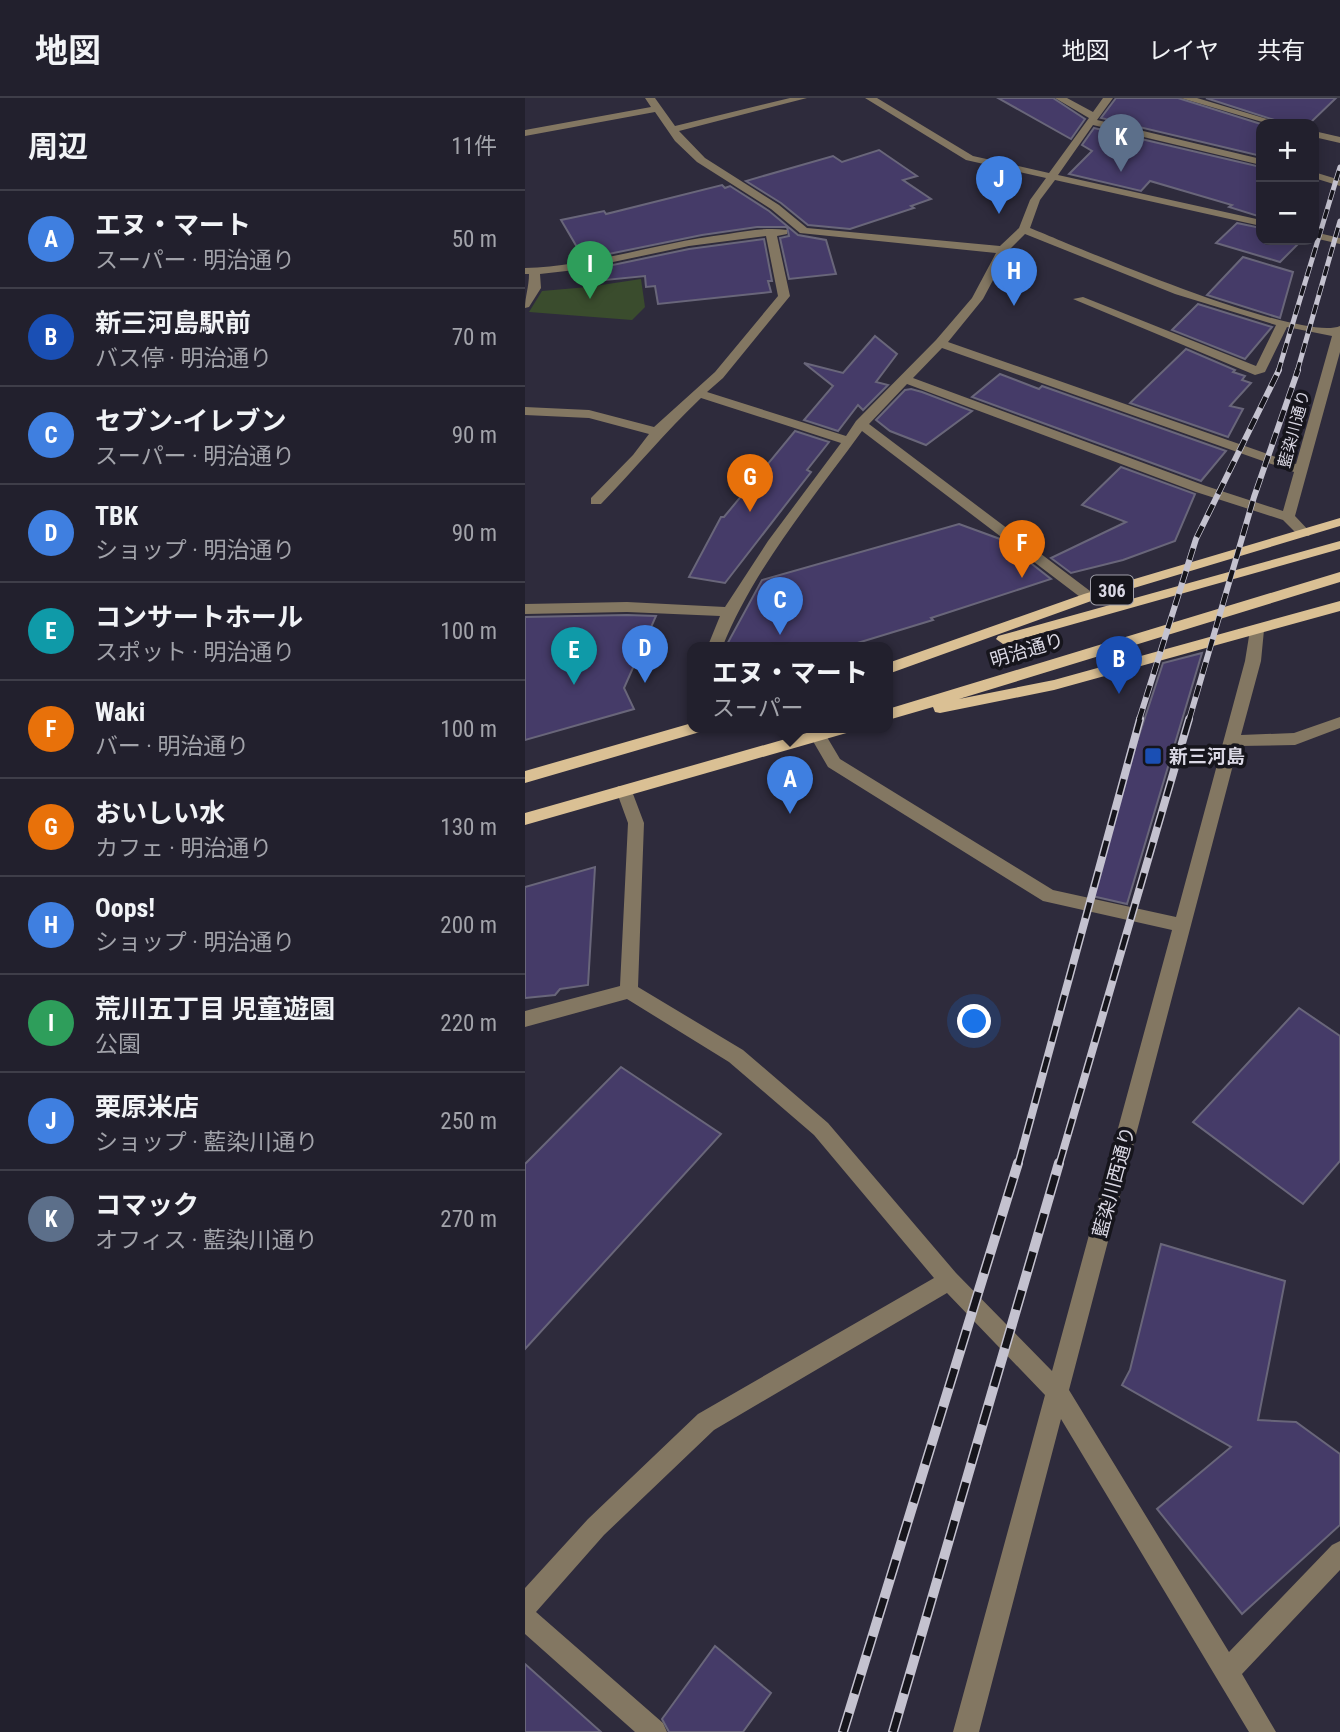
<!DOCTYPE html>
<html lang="ja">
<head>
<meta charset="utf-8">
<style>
  :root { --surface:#22202d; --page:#2a2835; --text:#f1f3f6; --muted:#a2a3aa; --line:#3f3e49; --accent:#8c9099 }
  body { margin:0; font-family:"Roboto Condensed","Noto Sans JP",sans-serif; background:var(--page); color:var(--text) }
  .controls { position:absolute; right:21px; top:21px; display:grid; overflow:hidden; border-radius:14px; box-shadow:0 4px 18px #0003 }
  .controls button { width:63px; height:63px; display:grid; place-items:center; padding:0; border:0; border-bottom:2px solid var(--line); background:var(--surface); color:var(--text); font:35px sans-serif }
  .you { position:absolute; left:450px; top:924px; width:24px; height:24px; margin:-18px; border:5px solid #fff; border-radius:50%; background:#1a73e8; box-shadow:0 0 0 10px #1a73e833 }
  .badge { display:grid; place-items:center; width:46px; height:46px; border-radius:50%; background:var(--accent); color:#fff; font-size:23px; font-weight:700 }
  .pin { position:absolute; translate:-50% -58px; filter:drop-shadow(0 2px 4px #0008) }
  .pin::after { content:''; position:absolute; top:37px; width:24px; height:21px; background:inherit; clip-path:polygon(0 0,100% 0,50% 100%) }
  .popup { position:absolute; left:162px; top:544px; width:206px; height:91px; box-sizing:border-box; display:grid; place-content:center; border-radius:14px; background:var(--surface); filter:drop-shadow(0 2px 5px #0005); font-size:23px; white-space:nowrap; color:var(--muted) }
  .popup b { font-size:26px; color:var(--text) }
  .popup::after { content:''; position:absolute; left:50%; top:100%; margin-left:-14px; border:14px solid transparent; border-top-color:var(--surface) }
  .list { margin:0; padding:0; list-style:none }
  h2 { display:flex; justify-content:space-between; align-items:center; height:91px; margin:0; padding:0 28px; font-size:30px }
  h2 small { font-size:23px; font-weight:400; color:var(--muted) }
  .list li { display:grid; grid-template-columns:46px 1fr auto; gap:21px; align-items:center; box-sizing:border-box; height:98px; padding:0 28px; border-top:2px solid var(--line) }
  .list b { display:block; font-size:26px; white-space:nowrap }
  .list p { margin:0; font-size:23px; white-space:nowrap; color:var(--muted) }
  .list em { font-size:23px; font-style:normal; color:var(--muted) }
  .map { position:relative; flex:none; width:815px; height:1634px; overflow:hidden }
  header { display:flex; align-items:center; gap:42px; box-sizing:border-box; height:98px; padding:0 35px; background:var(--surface); border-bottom:2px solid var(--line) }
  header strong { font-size:33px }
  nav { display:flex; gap:38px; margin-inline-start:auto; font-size:24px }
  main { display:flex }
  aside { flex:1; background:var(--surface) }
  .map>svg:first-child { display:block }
  .green { fill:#3a4c2d }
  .building { fill:#453b68; stroke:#69667a; stroke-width:2 }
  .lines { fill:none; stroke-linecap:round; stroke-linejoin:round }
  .minor { fill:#837762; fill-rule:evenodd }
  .major { fill:#dac094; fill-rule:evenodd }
  .rail-far3-casing { stroke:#c4c2cf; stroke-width:5 }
  .rail-far2-casing { stroke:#c4c2cf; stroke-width:6 }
  .rail-far1-casing { stroke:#c4c2cf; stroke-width:8 }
  .rail-casing { stroke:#c4c2cf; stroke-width:10 }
  .rail-far3 { stroke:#16151c; stroke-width:3.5; stroke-dasharray:10; stroke-linecap:butt }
  .rail-far2 { stroke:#16151c; stroke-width:4.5; stroke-dasharray:12; stroke-linecap:butt }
  .rail-far1 { stroke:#16151c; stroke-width:5; stroke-dasharray:16; stroke-linecap:butt }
  .rail { stroke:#16151c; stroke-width:7; stroke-dasharray:20; stroke-linecap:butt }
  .transit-dot { fill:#1a4fb4; stroke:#16151c; stroke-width:2.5 }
  .labels { text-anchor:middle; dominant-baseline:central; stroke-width:7; stroke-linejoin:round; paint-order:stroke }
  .far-street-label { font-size:16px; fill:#dad8e4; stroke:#16151c }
  .shield { fill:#16151c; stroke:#9f9ea8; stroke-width:2 }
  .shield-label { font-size:18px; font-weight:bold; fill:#dad8e4 }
  .street-label { font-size:19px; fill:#dad8e4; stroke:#16151c }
  .poi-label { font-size:19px; font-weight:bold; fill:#dad8e4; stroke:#16151c; text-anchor:start }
</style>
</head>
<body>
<header>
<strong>地図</strong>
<nav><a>地図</a><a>レイヤ</a><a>共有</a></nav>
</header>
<main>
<aside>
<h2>周辺<small>11件</small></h2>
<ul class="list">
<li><span class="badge" style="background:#3f7fe0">A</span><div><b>エヌ・マート</b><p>スーパー · 明治通り</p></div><em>50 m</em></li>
<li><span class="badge" style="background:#1a4fb4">B</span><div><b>新三河島駅前</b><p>バス停 · 明治通り</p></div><em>70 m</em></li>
<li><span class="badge" style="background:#3f7fe0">C</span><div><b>セブン-イレブン</b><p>スーパー · 明治通り</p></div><em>90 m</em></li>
<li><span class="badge" style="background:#3f7fe0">D</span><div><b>TBK</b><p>ショップ · 明治通り</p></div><em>90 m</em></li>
<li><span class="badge" style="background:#0f9aa8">E</span><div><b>コンサートホール</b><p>スポット · 明治通り</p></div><em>100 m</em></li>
<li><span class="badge" style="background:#e8710a">F</span><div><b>Waki</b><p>バー · 明治通り</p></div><em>100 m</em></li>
<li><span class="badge" style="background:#e8710a">G</span><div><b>おいしい水</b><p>カフェ · 明治通り</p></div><em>130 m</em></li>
<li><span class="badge" style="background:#3f7fe0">H</span><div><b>Oops!</b><p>ショップ · 明治通り</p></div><em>200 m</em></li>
<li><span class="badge" style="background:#2e9e5b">I</span><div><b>荒川五丁目 児童遊園</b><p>公園</p></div><em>220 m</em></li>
<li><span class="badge" style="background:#3f7fe0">J</span><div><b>栗原米店</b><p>ショップ · 藍染川通り</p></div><em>250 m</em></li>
<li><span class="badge" style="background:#5c6f8a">K</span><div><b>コマック</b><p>オフィス · 藍染川通り</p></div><em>270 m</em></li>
</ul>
</aside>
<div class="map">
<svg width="815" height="1634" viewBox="0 0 815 1634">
  <rect width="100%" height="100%" fill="#2e2b3c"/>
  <path class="green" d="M116,181l4,28 -13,13 -103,-8 13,-21 46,-4z"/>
  <g class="building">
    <path d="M473,0h55l32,21 -14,20z"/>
    <path d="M591,0h62l83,26v32l-160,-38z"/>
    <path d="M681,0h130l-27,26h-22z"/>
    <path d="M569,30l167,39v50l-32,-10 3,-2 -82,-24 -9,10 -72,-17 23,-23 -10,-6z"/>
    <path d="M354,52l38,26 -14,4 28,19 -20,7 3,2 -64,21 -42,-4 -27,-22 -35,-22 87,-25 9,6z"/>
    <path d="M197,87l3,3 5,-2 39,25 29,24 28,5 10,34 -47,5 -9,-41 9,-2 -2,-9h-30l-55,8 -118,24 -23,-39 43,-9 2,3z"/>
    <path d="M712,125l24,5v12h41l-22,22 -64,-19z"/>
    <path d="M239,141l8,42h-4l3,11 -113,12 -3,-18 -9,1 -1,-11 -60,6 -1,-11 105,-22z"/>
    <path d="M718,159l50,15 -13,46 -73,-23z"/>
    <path d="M673,206l74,23 -27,32 -73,-29z"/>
    <path d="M350,238l22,18 -21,28 12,3 -25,25 -5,-5 -20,26 -34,-11 29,-34 -29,-23 39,10z"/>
    <path d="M661,251l49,21 -2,2 12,4 -3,4 9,3 -21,23 13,3 -15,28 -98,-34z"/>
    <path d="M475,276l39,15 3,-3 184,65 -25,30 -229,-84z"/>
    <path d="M386,291l11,3 50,19 -46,34 -36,-14 -14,-11 29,-30z"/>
    <path d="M270,333l34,11 -22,28 4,2 -86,111 -36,-6 32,-60h3z"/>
    <path d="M596,369l74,27 -20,47 -52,19 -52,13 -20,-15 75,-36 -44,-17z"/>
    <path d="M434,426l41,15 51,40 -120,39 2,2 -92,28h-116l37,-68z"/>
    <path d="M102,517l29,1 -32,72 10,21 -109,31v-123z"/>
    <path d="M677,555l-75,251 -35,-8 23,-88 48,-145z"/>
    <path d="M70,769l-7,118 -28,4 -5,6 -30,3v-111z"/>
    <path d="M774,910l41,28v125l-37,43 -110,-82z"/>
    <path d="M96,969l100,67 -196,215v-185z"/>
    <path d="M636,1146l124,37 -27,139 38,2 44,32v71l-98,89 -85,-105 74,-62 -109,-62 8,-15z"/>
    <path d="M190,1548l56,47 -28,39h-74l-7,-13z"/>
    <path d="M0,1566l76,68h-76z"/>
  </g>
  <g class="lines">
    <g class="minor">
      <path d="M120,0h10l20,28 115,-28h17l-128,33 26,27 74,47 28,23 193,18 19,-18 11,-28 16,-22 -80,-18 -101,-62h12l96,58 76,17 40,-55 -34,-20h12l26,14 10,-14h10l-16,22 164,39v6l-168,-40 -35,50 203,45v6l-206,-46 -15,20 -10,28c49,20 270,115 310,98v26l-45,164 16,17 -2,3h-10l-16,-16 -87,-28 -289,-108 -38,40 225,170 2,3 -2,3h-10l-222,-169c-50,69 -108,137 -140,217h-15l13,-32 -93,-4 -102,2v-10l102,-2 98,5 43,-66 73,-98 -140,-45c-36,34 -66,71 -100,106h-10v-6l42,-43 16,-21 -60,-16 -64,-3v-8l64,3 65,17 61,-55 63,-76 -12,-60 -77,10 -114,24 -35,4 1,14 -12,19 -4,1c0,-12 4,-21 4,-34h-4v-6c68,-2 135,-26 203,-34 19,-3 40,-7 59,-4v4l-10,2 13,60 -67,82 -16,14 139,44 10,-15 80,-81 36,-42 24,-45 -196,-20 -29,-24 -74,-47 -22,-21 -20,-29 -130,24v-6l126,-23zM500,136l150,60 101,31 -20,41 -173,-69 -10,2 182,76 10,-3 22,-45 45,9 -36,128 -348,-122 35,-43 26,-49zM417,250l352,124 -11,39 -77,-25 -293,-108z"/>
      <path d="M656,0h16l87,26h-15z"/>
      <path d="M789,33l26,6v6l-26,-6z"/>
      <path d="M789,74l26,8v6l-26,-8z"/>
      <path d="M789,134l26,6v6l-26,-6z"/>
      <path d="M732,527l7,5 -3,31 -20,74 53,-2 46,-16v11l-45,17 -57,1 -169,644 160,262 103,-107 8,-4v29l-98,104 34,58h-27l-188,-313 -82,313h-26l92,-337 -98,-102 -233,137 -110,105 -68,77 127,111 4,9h-32l-110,-98v-46l63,-69 110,-105 236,-136 -120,-143 -85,-73 -102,-63 -102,28v-16l95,-25 8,-163 -12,-33 2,-4h12l14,37 -6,164 105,63 85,73 128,150 96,98 120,-441 -129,-29 -215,-134 -18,-31 2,-4h12l16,27 213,131 123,27 69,-256 5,-31z"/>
    </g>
    <g class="major">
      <path d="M815,420v8l-246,74 -206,74v-11l196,-69z"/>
      <path d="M815,443v8l-337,95 -7,-5 2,-3z"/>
      <path d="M815,474v10l-381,117 95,-19 286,-79v10l-286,79 -114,23 -5,-1 -2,-5 -45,13v-11z"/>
      <path d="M167,625v5h10l-2,4 -175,51v-12z"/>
      <path d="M299,630h28l-2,4 -325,93v-12z"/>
    </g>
    <g class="rail-far3-casing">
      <g id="rail-far3">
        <path d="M753,274l62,-205"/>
        <path d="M772,274l43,-151"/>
      </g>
    </g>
    <g class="rail-far2-casing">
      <g id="rail-far2">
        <path d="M614,622l57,-181 83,-169"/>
        <path d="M664,622l65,-223 44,-127"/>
      </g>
    </g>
    <g class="rail-far1-casing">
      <g id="rail-far1">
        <path d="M493,1067l122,-446"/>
        <path d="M534,1067l130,-446"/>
      </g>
    </g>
    <g class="rail-casing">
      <g id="rail">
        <path d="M318,1634l175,-569"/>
        <path d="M368,1634l166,-569"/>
      </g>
    </g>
    <use href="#rail-far3" class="rail-far3"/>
    <use href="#rail-far2" class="rail-far2"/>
    <use href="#rail-far1" class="rail-far1"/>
    <use href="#rail" class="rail"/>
  </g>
  <rect class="transit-dot" x="619" y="649" width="18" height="18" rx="3.5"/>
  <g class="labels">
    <g class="far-street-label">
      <text transform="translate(769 331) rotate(-75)">藍染川通り</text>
    </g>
    <rect class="shield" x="566" y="477.5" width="42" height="29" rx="5"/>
    <g class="shield-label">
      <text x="587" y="492">306</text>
    </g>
    <g class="street-label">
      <text transform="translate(502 552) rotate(-17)">明治通り</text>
      <text transform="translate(589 1084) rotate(-75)">藍染川西通り</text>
    </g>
    <g class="poi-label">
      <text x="644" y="658">新三河島</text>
    </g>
  </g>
</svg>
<div class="controls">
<button>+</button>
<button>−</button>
</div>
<div class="you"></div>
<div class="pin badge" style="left:265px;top:716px;background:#3f7fe0">A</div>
<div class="popup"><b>エヌ・マート</b>スーパー</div>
<div class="pin badge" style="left:594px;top:596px;background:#1a4fb4">B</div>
<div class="pin badge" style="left:255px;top:537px;background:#3f7fe0">C</div>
<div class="pin badge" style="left:120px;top:585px;background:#3f7fe0">D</div>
<div class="pin badge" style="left:49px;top:587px;background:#0f9aa8">E</div>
<div class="pin badge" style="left:497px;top:480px;background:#e8710a">F</div>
<div class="pin badge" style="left:225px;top:414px;background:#e8710a">G</div>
<div class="pin badge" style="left:489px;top:208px;background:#3f7fe0">H</div>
<div class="pin badge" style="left:65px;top:201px;background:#2e9e5b">I</div>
<div class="pin badge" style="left:474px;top:116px;background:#3f7fe0">J</div>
<div class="pin badge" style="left:596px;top:74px;background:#5c6f8a">K</div>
</div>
</main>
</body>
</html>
